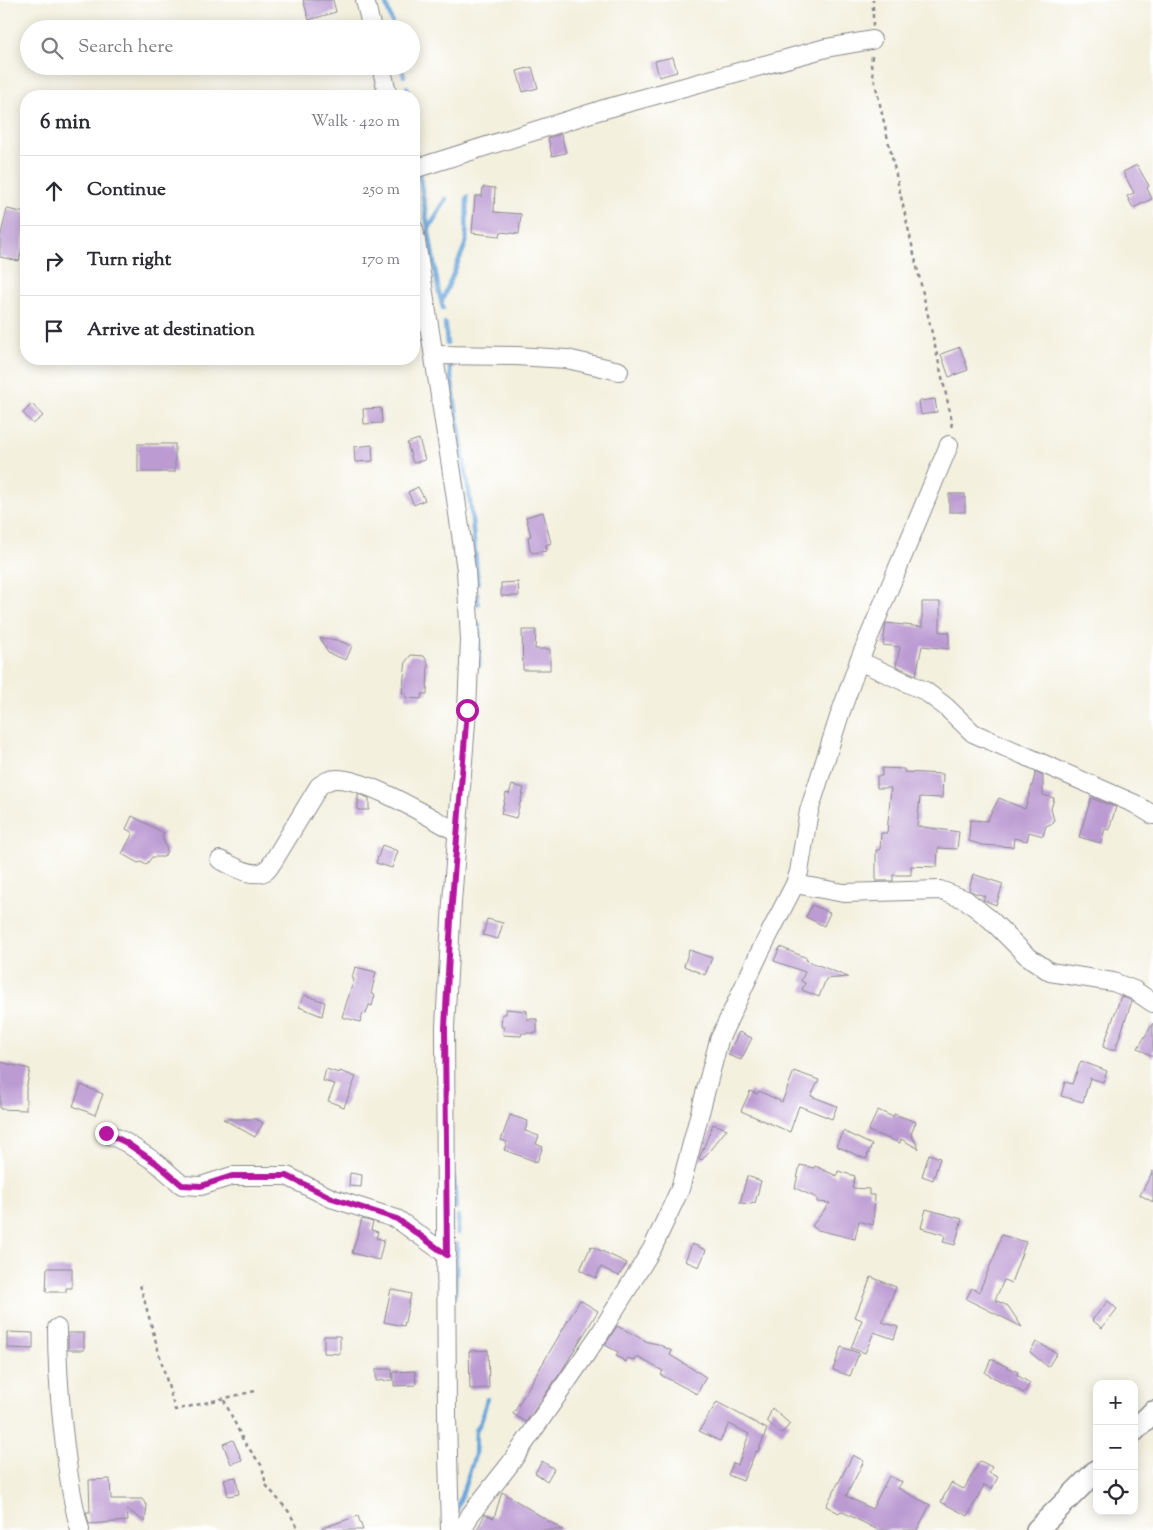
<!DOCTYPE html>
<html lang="en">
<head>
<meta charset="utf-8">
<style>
  :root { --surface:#fff; --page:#f7f7f7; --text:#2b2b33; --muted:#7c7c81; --line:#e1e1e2 }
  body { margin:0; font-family:"Sorts Mill Goudy",serif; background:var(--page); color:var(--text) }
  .controls { position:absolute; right:15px; bottom:15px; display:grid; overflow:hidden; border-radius:10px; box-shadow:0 2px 12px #0003 }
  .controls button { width:45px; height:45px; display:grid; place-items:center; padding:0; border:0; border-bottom:1px solid var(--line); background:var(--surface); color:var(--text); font:25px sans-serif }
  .stop { position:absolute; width:15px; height:15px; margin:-11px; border:4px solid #b5179e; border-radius:50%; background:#fff }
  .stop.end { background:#b5179e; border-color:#fff; box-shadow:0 1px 5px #0008 }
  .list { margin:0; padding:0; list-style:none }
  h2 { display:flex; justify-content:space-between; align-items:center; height:65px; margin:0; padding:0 20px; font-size:21px }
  h2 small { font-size:16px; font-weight:400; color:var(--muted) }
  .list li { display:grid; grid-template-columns:32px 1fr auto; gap:15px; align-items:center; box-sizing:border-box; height:70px; padding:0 20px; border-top:1px solid var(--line) }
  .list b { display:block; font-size:19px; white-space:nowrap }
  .list em { font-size:16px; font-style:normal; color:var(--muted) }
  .icon { flex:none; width:28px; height:28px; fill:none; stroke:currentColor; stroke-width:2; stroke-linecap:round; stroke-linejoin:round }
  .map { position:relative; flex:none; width:1153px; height:1530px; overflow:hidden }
  .search { position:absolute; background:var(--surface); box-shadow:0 2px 12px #0003; left:20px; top:20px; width:400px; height:55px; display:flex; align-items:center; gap:12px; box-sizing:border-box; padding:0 18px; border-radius:28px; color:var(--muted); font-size:19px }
  .panel { position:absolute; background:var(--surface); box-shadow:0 2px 12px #0003; left:20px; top:90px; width:400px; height:275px; border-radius:20px }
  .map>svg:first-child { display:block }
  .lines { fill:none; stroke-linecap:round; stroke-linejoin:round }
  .stream { stroke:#68a5d9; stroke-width:4.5 }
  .building { fill:#bc9bd3 }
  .minor-casing { stroke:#8a898c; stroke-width:20 }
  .major-casing { stroke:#8a898c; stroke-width:24 }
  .path { stroke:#8a898c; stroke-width:2.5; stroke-dasharray:4 4; stroke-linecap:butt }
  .minor { stroke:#fff; stroke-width:18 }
  .major { stroke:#fff; stroke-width:21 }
  .route { stroke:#b5179e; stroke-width:6 }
</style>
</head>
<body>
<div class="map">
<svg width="1153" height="1530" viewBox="0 0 1153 1530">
  <rect width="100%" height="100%" fill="#fff"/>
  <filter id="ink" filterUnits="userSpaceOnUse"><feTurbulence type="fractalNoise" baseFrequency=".02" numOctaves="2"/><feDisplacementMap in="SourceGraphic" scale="10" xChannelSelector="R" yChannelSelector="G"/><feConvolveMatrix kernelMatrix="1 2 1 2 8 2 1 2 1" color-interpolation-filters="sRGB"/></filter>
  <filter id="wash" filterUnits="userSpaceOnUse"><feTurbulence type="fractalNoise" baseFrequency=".0096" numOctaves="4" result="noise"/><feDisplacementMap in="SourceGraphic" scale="20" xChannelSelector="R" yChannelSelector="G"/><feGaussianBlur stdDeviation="1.12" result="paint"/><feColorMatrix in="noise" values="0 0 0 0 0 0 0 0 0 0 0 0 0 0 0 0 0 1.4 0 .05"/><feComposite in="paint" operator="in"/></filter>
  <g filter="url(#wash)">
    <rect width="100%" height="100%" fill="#f3f0de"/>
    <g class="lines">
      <g class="stream">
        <path d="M386,4l6,18"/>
        <path d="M401,66l3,10"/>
        <path d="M407,87l1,9"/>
        <path d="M414,146l3,16"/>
        <path d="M419,173l20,120 4,15"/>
        <path d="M428,230l18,-31"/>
        <path d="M442,301l24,-58 1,-46"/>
        <path d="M445,323l2,21"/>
        <path d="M449,363l21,137 8,83"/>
        <path d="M477,593l1,11"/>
        <path d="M479,625v41"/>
        <path d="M454,1178l2,31"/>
        <path d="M458,1216v17"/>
        <path d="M455,1296l2,-52"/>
        <path d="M456,1512l19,-57 1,-25 5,-8 6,-23"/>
      </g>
    </g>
    <g id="blocks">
      <g class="building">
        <path d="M303,0h30l3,12 -27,8z"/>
        <path d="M673,57l4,15 -18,5 -4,-16z"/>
        <path d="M532,67l6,21 -15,4 -6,-21z"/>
        <path d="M561,134l5,19 -14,3 -4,-18z"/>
        <path d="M1137,165l12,21 -2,2 5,11 -19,9 -6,-12 7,-3 -11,-21z"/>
        <path d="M483,187l12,1 -1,24 27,2 -2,20 -18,-2 -1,4 -28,-3 3,-37h7z"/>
        <path d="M7,209l19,4v15l-7,33 -19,-4v-19z"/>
        <path d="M960,347l8,23 -19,7 -8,-23z"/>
        <path d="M935,399l2,13 -16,3 -2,-14z"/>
        <path d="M32,404l11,12 -10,8 -10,-11z"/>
        <path d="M381,408l1,15 -18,1 -1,-15z"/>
        <path d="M419,439l6,21 -12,3 -6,-20z"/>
        <rect x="138" y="444" width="37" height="28"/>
        <path d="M372,445l1,16 -18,1 -1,-15z"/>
        <path d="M418,487l7,13 -11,5 -6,-13z"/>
        <rect x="949" y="494" width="16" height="18"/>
        <path d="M543,512l8,31 -5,2 1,6 -15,2 -2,-3 -2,-13 3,-1 -5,-19z"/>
        <path d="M518,582l1,14h-18v-13z"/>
        <path d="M922,602h18v30h9v17l-27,-3 -6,29 -20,-9 4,-19 -17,-2 3,-22 36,4z"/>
        <path d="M522,630h14l-1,19h15v21h-27z"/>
        <path d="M320,638l17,2 15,6 -6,14 -18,-7z"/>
        <path d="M411,655l13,1 4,7 -1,31h-5l-1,5 -15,-1v-5h-4l4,-32z"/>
        <path d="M882,768l22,1v3l39,2 -1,24 -22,-1 -3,29 42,6 -2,17 -19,-1 -1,19 -26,-1v9h-18v6h-17v-31h4l1,-17h6l4,-45h-14v-12h5z"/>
        <path d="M1036,772l7,3v20l11,3 -3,11 3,11 -1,3 -7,3 -3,10 -14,-4 -2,9 -13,-3 -1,9 -31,-2 -13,-4 1,-21 17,1 12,-23 26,11z"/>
        <path d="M512,785l12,3 -8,30 -15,-4 5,-21 3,1z"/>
        <path d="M358,794l11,4v12h-11z"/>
        <path d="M1091,798l25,9 -7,23 -4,-1 -4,14 -22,-6z"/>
        <path d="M132,816l32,17 -2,3 5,15 -3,6h-12l-6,8 -5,-3 -3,1 -16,-9 11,-21 -7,-4z"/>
        <path d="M382,845l16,6 -6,17 -16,-5z"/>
        <path d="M973,874l30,10 -7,21 -13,-5 2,-4 -10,-3 -6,-3z"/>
        <path d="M812,905l18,8 -6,13 -18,-9z"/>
        <path d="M487,919l16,4 -5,16 -15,-4z"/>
        <path d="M780,947l27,11 -1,2 42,17 -22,2 -7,18 -17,-7 3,-7 -4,-2 4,-9 -31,-11z"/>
        <path d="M689,950l23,8 -7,17 -21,-9z"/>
        <path d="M355,967l21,5 -5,22 4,1 -3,11 -3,-1 -3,9 -3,-1 -3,9 -18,-5 12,-38 -2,-1z"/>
        <path d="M304,995l21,7 -3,14 -23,-9z"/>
        <path d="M1121,996l11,5 -17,49h-5l-7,-3z"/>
        <path d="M506,1009l21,2v8h10v14h-15l-1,3 -18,-1 1,-8h-3l1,-13h4z"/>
        <path d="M1153,1023v34l-15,-9z"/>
        <path d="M739,1032l13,6 -11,22 -13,-5z"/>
        <path d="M1081,1061l26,10 -4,11 -13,-4 -7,24 -22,-6 4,-14 7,2z"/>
        <path d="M0,1062l30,7 -4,21v20l-26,-1z"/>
        <path d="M326,1069l13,4 1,-2 16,6 -12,30 -16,-6 7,-17 -12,-3z"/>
        <path d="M794,1071l25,9 -8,16 26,10 -5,13 -33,-13 -9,26 -49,-21 9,-20 7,3 2,-3 23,11z"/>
        <path d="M81,1085l22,9 -8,21 -22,-9z"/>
        <path d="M878,1110l15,7 1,-3 22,8 -5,12 8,15 -18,-10 -1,4 -32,-12z"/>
        <path d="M510,1115l18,6 -3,10 14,5 -3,8 7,3 -6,15 -33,-12 3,-8 -6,-2z"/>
        <path d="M223,1119h33l7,4 -8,14z"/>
        <path d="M713,1124l14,5 -25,31 -3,-1z"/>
        <path d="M843,1131l29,14 -6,14 -30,-13z"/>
        <path d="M929,1154l11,4 -7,22 -11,-4z"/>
        <path d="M800,1165l14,3 1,-2 22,10 1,-5 17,5 -3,12 17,1v6h6l-2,30 -14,-4 -4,18 -37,-9 -6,-4 18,-23 -13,-1v-4l-22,-10z"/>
        <path d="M1153,1171v31l-13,-7z"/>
        <path d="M350,1173l12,2 -1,12 -12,-1z"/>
        <path d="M747,1176l14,5 -6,22 -3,-1v2l-12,-1z"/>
        <path d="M926,1209l36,10 -7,26 -12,-3 2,-7 -24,-7z"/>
        <path d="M362,1219l11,3 -2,8 7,2 -2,6 8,2 -5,20 -27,-7z"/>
        <path d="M1001,1235l25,7 -15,41 -7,-3 -9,20 13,6 14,21 -56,-28 6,-11 7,4 17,-40z"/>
        <path d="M692,1244l14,6 -7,17 -14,-6z"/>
        <path d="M591,1246l36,17 -8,13 -18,-9 -5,11 -16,-8z"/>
        <path d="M47,1268h25v20h-6v4h-20z"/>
        <path d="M871,1277l25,10 -14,35 16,5 -4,12 -20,-7 -9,21 -14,-5 11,-28 -7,-3z"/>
        <path d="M391,1289l20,5 -7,32 -20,-4z"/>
        <path d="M580,1300l18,11 -37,61 -35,50 -13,-8z"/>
        <path d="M1108,1301l9,8 -15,19 -10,-8z"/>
        <path d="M617,1326l31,16 10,2 14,7 -2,4 36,22 -9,17 -36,-19 2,-4 -26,-14 -2,4 -7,-3 -2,4 -10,-6 2,-4 -13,-7z"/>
        <path d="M7,1332l26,1v16l-26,-1z"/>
        <rect x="68" y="1333" width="16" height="17"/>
        <path d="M324,1336h16v18l-16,-1z"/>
        <path d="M1036,1342l21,11 -9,14 -18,-15z"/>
        <path d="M841,1347l18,6 -9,23 -17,-6z"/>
        <path d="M488,1350l1,38 -19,1 -1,-38z"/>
        <path d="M991,1359l27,13 -1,3 13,8 -6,10 -39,-20z"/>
        <path d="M376,1369h16l1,11 -17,1z"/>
        <path d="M415,1371l1,14 -22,1v-14z"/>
        <path d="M717,1402l50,27 -9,23 -2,-1 -13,30 -15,-6 5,-12 5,2 11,-31 -20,-10 -9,17 -21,-10z"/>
        <path d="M772,1408l18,16 -9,10 -14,-13z"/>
        <path d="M233,1440l9,20 -11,4 -8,-20z"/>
        <path d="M853,1455l11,6 -18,35 26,13 17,-33 13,6 -4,6 32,17 -13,25h-39l-37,-19 -2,2 -13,-7z"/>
        <path d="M542,1461l12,8 -7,12 -12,-8z"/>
        <path d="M980,1461l12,6 -3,6 9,4 -6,12 -8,-4 -16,31 -27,-14 10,-19 13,6z"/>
        <path d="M236,1477l3,17 -11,2 -4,-17z"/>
        <path d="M110,1479l1,20h31l5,7 -2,16 -18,-13 1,12 -39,3 -3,-12h4l-1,-32z"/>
        <path d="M502,1492l61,38h-86l8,-16 9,4z"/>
        <path d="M358,1516l5,14h-40l-1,-2z"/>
      </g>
    </g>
  </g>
  <g filter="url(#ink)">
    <use href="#blocks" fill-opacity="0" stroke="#8a898c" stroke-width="1"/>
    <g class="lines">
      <g class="minor-casing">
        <g id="minor">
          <path d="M365,0l7,29"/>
          <path d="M381,66l7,30"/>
          <path d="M414,169l187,-59 225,-62 46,-8"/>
          <path d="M414,229l41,263 11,78 4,70 -3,70 -15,192 -7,125 2,391 3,112"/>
          <path d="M434,355l82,1 51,3 52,12"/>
          <path d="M859,661l66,30 21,16 27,26 162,71 18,11"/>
          <path d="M220,860c12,5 34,20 47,10 2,-2 5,-7 7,-10l45,-74c6,-4 10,-7 17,-7 30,-1 93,38 121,53"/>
          <path d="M795,884l49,9 96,-3 26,10 25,20 35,35 24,17 63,10 21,8 19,13"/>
          <path d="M106,1133l19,9 32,21 25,22 19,1 31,-10h55l44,22 66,21 50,36"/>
          <path d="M57,1328c0,30 2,62 5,92 4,37 8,74 18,110"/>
          <path d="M463,1530l7,-15 40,-51 89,-129 53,-86 28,-60 39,-149 40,-86 36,-70 4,-12 10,-61 30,-94 20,-56 90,-216"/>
        </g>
      </g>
      <g class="major-casing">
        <g id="major">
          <path d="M1134,1431l19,-19"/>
          <path d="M1037,1530l60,-60"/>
        </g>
      </g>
      <g class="path">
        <path d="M873,26v-26"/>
        <path d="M872,56l-1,9 81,356 -1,8"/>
        <path d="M140,1285l35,125 80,-19"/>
        <path d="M224,1400l20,42 18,24 4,19 23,27 10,18"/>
      </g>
      <use href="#minor" class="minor"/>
      <use href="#major" class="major"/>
    </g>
  </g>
  <g class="lines" filter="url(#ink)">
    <path class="route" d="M106,1133l19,9 31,21 26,22 19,1 31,-10h55l45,22 65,21 50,36 -2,-228 7,-125 15,-192"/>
  </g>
</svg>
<div class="controls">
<button>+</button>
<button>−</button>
<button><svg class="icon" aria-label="locate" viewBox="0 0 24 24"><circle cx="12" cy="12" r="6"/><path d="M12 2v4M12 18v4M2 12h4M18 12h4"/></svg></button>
</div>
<div class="stop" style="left:467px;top:710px"></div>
<div class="stop end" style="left:106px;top:1133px"></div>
<div class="search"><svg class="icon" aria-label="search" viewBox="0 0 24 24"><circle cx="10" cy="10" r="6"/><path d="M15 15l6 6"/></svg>Search here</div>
<section class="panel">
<h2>6 min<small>Walk · 420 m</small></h2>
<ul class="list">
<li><svg class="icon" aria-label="ahead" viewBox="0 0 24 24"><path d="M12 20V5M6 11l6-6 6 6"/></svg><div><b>Continue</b></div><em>250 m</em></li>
<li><svg class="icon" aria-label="right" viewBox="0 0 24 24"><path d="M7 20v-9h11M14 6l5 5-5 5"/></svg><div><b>Turn right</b></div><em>170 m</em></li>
<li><svg class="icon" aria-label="arrive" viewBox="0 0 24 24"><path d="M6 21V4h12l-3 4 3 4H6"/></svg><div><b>Arrive at destination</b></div></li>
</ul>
</section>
</div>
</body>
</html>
